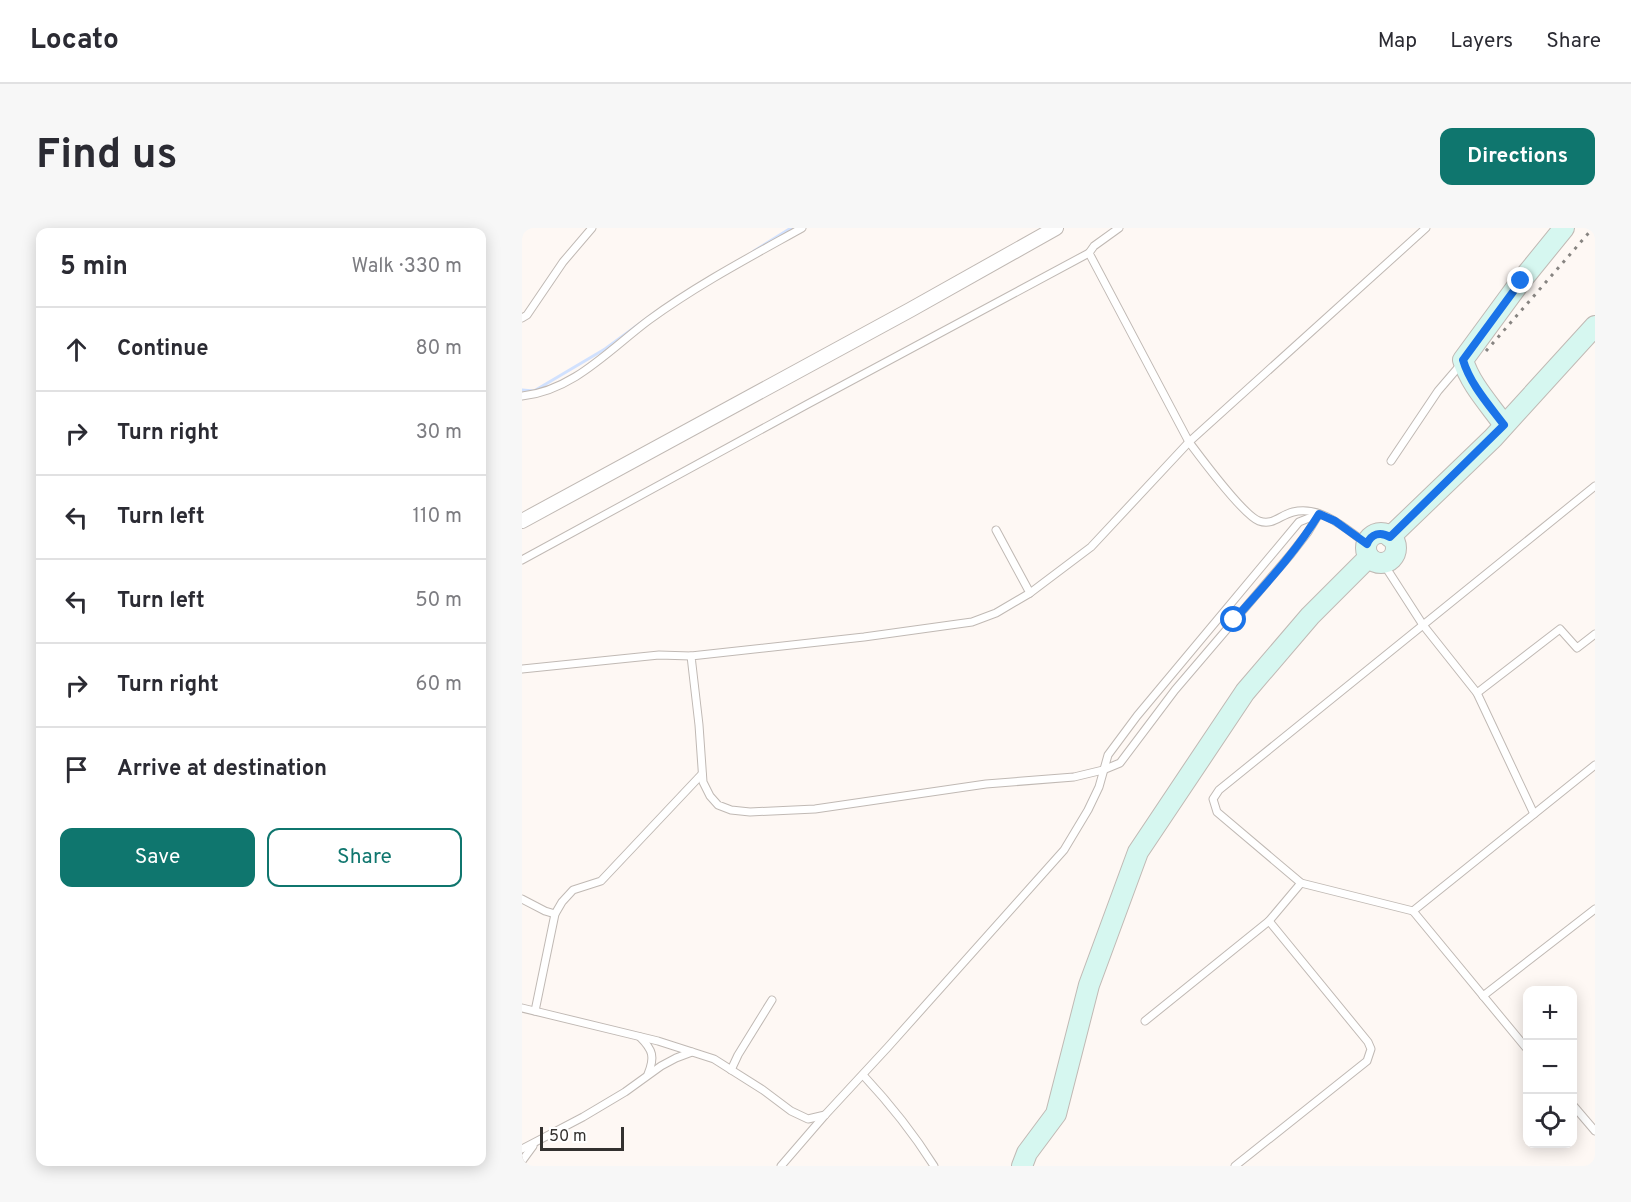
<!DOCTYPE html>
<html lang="en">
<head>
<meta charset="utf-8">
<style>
  :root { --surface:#fff; --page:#f7f7f7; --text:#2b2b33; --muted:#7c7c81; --line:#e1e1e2; --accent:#0f766e }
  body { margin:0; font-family:Overpass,sans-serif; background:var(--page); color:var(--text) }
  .controls { position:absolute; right:18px; bottom:18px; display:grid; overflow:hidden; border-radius:12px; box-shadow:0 3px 15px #0003 }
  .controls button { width:54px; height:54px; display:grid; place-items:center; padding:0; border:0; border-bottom:2px solid var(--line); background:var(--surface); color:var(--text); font:30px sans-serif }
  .scale { position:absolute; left:18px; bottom:15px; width:84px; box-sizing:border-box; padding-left:6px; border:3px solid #33312f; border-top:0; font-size:16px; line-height:21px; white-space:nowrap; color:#33312f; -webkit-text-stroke:4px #fff; paint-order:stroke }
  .stop { position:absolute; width:18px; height:18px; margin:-14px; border:4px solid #1a73e8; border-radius:50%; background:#fff }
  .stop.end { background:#1a73e8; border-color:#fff; box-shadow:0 2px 6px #0008 }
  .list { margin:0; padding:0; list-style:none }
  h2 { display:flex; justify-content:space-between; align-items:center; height:78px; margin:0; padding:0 24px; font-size:26px }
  h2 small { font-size:20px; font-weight:400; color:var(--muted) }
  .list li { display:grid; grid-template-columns:39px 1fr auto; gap:18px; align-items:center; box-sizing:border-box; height:84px; padding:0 24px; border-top:2px solid var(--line) }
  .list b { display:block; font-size:22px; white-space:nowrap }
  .list em { font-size:20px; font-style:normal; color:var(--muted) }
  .actions { display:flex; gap:12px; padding:18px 24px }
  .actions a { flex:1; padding:14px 0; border:2px solid var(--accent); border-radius:12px; text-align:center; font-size:21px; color:var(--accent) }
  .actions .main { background:var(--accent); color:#fff }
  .icon { flex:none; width:33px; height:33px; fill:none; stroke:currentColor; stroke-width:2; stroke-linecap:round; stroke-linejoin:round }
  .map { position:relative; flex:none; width:1073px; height:938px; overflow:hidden; border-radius:12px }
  header { display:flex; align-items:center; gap:36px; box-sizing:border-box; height:84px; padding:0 30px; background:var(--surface); border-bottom:2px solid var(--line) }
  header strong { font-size:28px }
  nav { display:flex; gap:33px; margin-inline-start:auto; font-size:21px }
  .intro { display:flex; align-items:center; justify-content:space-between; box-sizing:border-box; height:144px; padding:0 36px }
  h1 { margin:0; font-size:42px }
  .button { padding:15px 27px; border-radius:12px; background:var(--accent); color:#fff; font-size:21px; font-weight:700 }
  main { display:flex; gap:36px; padding:0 36px }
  aside { flex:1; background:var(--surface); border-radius:12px; box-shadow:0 3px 15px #0003 }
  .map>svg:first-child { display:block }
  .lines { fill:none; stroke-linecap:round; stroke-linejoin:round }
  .stream { stroke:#d1e1fe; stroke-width:3 }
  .lane-casing { stroke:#c0b9b4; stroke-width:9 }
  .street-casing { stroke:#c0b9b4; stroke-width:16 }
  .secondary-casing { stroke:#c0b9b4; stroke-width:22 }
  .lane { stroke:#fff; stroke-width:7 }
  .street { stroke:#fff; stroke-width:14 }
  .secondary { stroke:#d6f7f0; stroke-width:20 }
  .rail { stroke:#878481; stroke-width:3; stroke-dasharray:3 6; stroke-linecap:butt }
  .route { stroke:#1a73e8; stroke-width:8 }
</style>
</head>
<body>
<header>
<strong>Locato</strong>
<nav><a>Map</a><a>Layers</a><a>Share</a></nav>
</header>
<div class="intro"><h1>Find us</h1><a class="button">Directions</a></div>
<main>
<aside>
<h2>5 min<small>Walk · 330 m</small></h2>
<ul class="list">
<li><svg class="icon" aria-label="ahead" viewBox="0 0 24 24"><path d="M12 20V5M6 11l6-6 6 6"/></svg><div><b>Continue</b></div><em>80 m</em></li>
<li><svg class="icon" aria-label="right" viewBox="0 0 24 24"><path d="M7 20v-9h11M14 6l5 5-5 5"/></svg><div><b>Turn right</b></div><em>30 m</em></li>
<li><svg class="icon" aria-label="left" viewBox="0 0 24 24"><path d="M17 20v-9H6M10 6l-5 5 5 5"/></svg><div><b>Turn left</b></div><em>110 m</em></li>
<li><svg class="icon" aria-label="left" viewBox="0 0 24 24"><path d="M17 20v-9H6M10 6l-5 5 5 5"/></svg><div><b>Turn left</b></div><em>50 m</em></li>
<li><svg class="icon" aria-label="right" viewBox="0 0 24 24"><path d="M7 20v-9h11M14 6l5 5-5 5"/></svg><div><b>Turn right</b></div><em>60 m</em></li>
<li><svg class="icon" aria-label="arrive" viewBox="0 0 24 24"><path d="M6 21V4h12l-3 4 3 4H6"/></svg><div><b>Arrive at destination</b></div></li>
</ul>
<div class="actions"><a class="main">Save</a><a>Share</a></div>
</aside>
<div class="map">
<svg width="1073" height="938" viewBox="0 0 1073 938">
  <rect width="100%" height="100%" fill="#fef8f4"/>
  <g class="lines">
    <g class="stream">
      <path d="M232,23l37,-23"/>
      <path d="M0,162l12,1 71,-42 52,-38"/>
    </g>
    <g class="lane-casing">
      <g id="lane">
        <path d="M597,0l-25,18 -5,7 100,189c12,16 54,73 70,79 14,5 21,-6 34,-9 28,-7 53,17 74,32"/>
        <path d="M0,90l5,-3 36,-53 29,-34"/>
        <path d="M0,168c51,-5 88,-47 127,-76 48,-35 101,-63 153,-92"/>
        <path d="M869,233l47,-70 24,-28"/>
        <path d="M797,286l-11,18 -17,22 -116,136 -55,73 -17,7 -29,7 -88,7 -171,25 -65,3 -19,-2 -13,-5 -8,-9 -7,-14 -4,-57 -8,-69 173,-19 108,-15 24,-9 34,-20 61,-46 98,-105 237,-214"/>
        <path d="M474,302l34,63"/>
        <path d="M0,332l284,-155 283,-152"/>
        <path d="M861,335l40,62 54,68 83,-64 17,19 18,-14"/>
        <path d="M0,441l137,-14 32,1"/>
        <path d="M955,465l57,121"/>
        <path d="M0,671l23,12 10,3"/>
        <path d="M891,683l-112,-28 -84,-71 -4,-13 6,-9 376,-304"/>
        <path d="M961,768l112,-87"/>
        <path d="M0,780l136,33 56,18 49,31 28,21 17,8 17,-4"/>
        <path d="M13,783l20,-97 7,-12 11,-12 28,-9 101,-107"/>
        <path d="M623,793l124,-100 32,-38"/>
        <path d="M118,809c13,13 15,20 8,37"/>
        <path d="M1005,821l-114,-138 182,-146"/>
        <path d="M209,842l7,-15 34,-55"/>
        <path d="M341,847c28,30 49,56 71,91"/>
        <path d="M1050,876l23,27"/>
        <path d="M0,921l61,-32 42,-25 36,-26 15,-8 16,-6"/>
        <path d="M0,933l11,-15"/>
        <path d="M259,938l44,-51 63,-68 176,-197 24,-40 11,-23 9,-32 29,-39 162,-194 20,-8"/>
        <path d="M713,938l132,-105 4,-12 -3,-7 -99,-121"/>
      </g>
    </g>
    <g class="street-casing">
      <path id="street" d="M0,293l388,-211 146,-82"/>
    </g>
    <g class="secondary-casing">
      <g id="secondary">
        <path d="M982,197c-14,-20 -34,-41 -41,-65l58,-79 43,-53"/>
        <circle cx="859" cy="320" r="15"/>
        <path d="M868,309l103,-99 102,-112"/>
        <path d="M500,938l5,-13 29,-39 33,-129 49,-133 107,-160 65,-76 59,-59"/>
      </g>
    </g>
    <use href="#lane" class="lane"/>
    <use href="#street" class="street"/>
    <use href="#secondary" class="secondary"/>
    <path class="rail" d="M964,123l107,-123"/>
  </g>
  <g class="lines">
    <path class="route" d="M712,392c30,-34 62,-68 85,-106l16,7 32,23c4,-10 13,-13 23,-7l114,-112c-15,-20 -34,-41 -41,-65l58,-79"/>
  </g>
</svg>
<div class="controls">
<button>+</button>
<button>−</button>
<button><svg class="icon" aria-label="locate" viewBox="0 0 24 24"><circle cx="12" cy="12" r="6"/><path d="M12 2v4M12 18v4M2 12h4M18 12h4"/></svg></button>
</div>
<div class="scale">50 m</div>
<div class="stop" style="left:712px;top:392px"></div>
<div class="stop end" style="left:999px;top:53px"></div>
</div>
</main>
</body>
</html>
